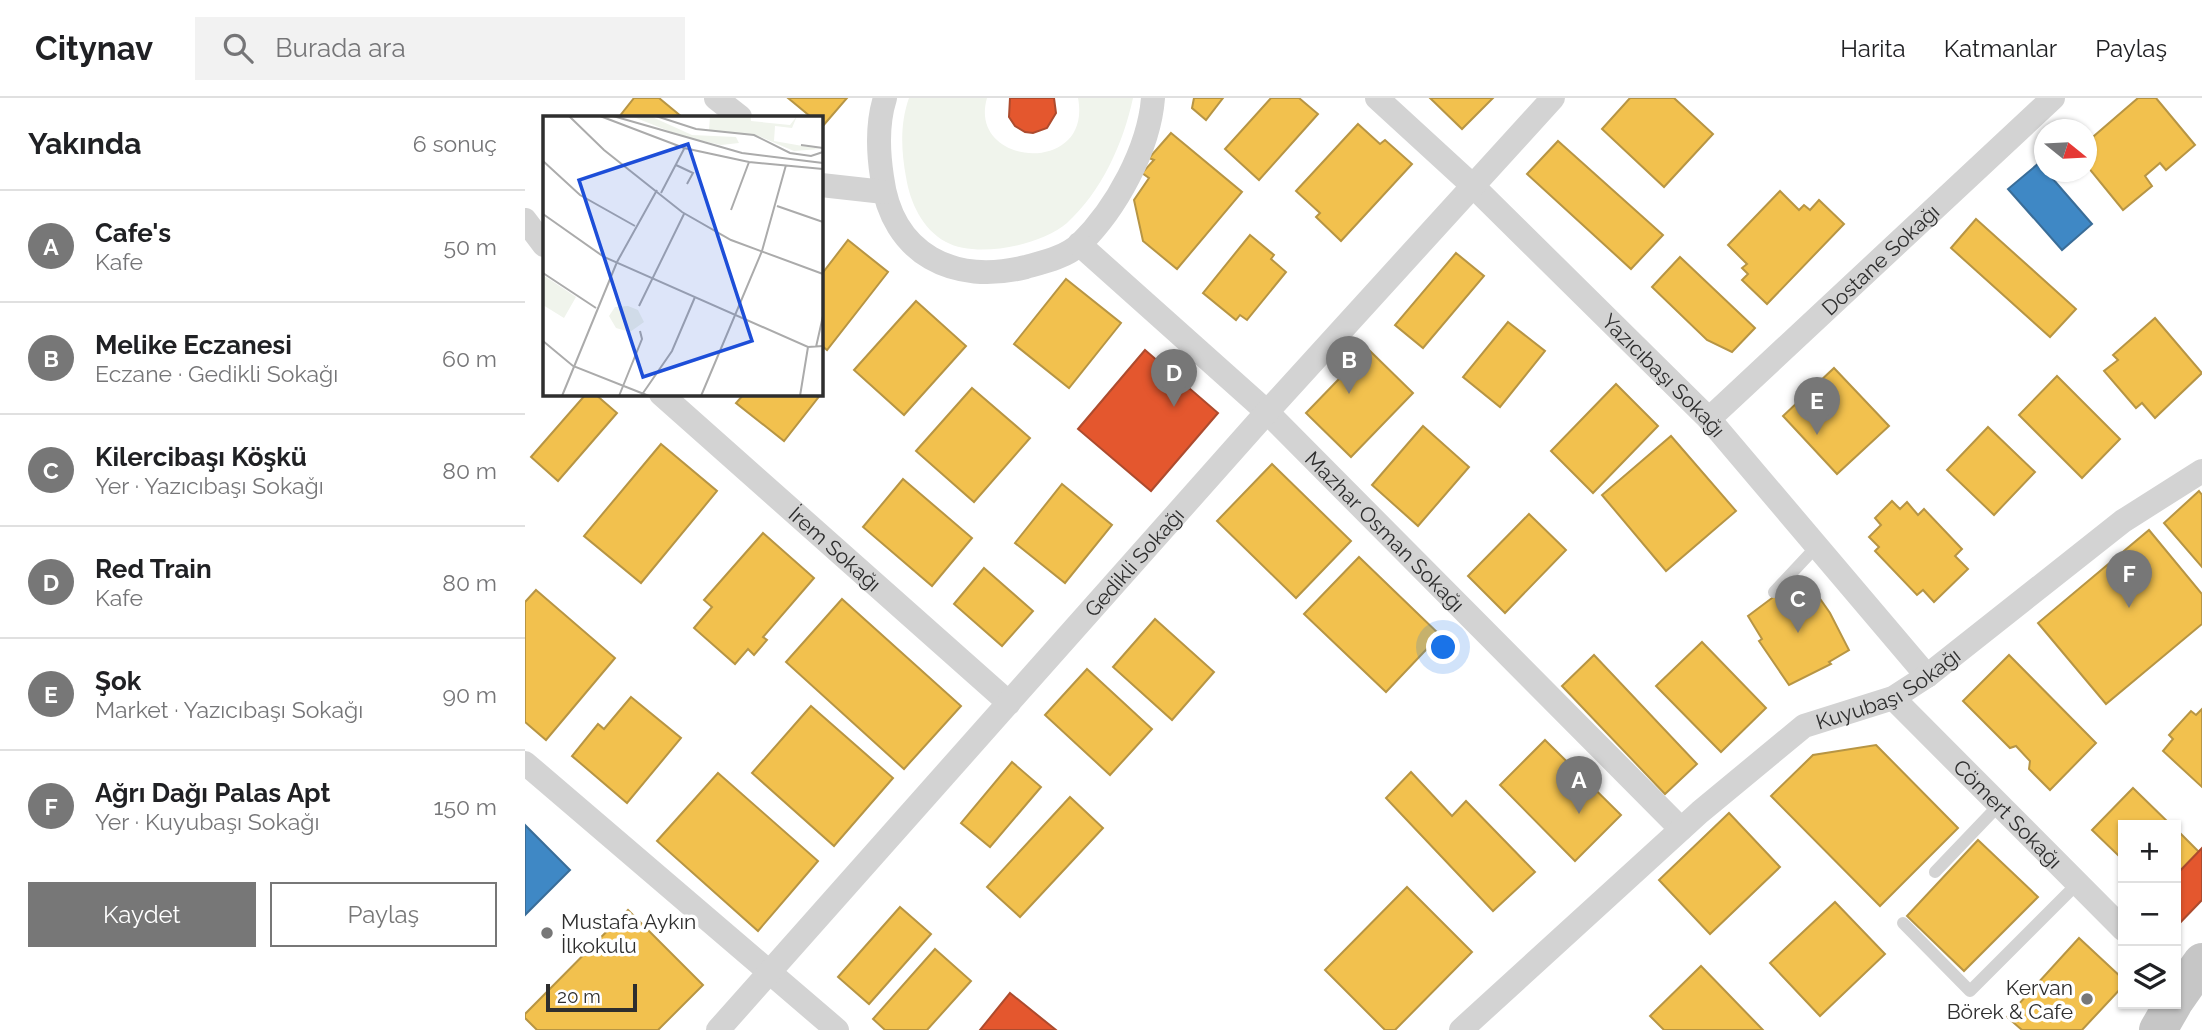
<!DOCTYPE html>
<html lang="tr">
<head>
<meta charset="utf-8">
<style>
  :root { --surface:#fff; --page:#f2f2f2; --text:#202124; --muted:#757577; --line:#e0e0e0; --accent:#777 }
  body { margin:0; font-family:Raleway,sans-serif; background:var(--page); color:var(--text) }
  .controls { position:absolute; right:21px; bottom:21px; display:grid; overflow:hidden; border-radius:0px; box-shadow:0 2px 5px #0004 }
  .controls button { width:63px; height:63px; display:grid; place-items:center; padding:0; border:0; border-bottom:2px solid var(--line); background:var(--surface); color:var(--text); font:35px sans-serif }
  .compass { position:absolute; left:1509px; top:21px; width:63px; height:63px; border-radius:50%; background:var(--surface); box-shadow:0 2px 5px #0004; rotate:108deg }
  .scale { position:absolute; left:21px; bottom:18px; width:91px; box-sizing:border-box; padding-left:7px; border:4px solid #2e2e2e; border-top:0; font-size:19px; line-height:24px; white-space:nowrap; color:#2e2e2e; -webkit-text-stroke:5px #fff; paint-order:stroke }
  .you { position:absolute; left:919px; top:550px; width:24px; height:24px; margin:-18px; border:5px solid #fff; border-radius:50%; background:#1a73e8; box-shadow:0 0 0 10px #1a73e833 }
  .badge { display:grid; place-items:center; width:46px; height:46px; border-radius:50%; background:var(--accent); color:#fff; font-size:23px; font-weight:700 }
  .pin { position:absolute; translate:-50% -58px; filter:drop-shadow(0 2px 4px #0008) }
  .pin::after { content:''; position:absolute; top:37px; width:24px; height:21px; background:inherit; clip-path:polygon(0 0,100% 0,50% 100%) }
  .list { margin:0; padding:0; list-style:none }
  h2 { display:flex; justify-content:space-between; align-items:center; height:91px; margin:0; padding:0 28px; font-size:30px }
  h2 small { font-size:23px; font-weight:400; color:var(--muted) }
  .list li { display:grid; grid-template-columns:46px 1fr auto; gap:21px; align-items:center; box-sizing:border-box; height:112px; padding:0 28px; border-top:2px solid var(--line) }
  .list b { display:block; font-size:26px; white-space:nowrap }
  .list p { margin:0; font-size:23px; white-space:nowrap; color:var(--muted) }
  .list em { font-size:23px; font-style:normal; color:var(--muted) }
  .actions { display:flex; gap:14px; padding:21px 28px }
  .actions a { flex:1; padding:16px 0; border:2px solid var(--accent); border-radius:0px; text-align:center; font-size:24px; color:var(--accent) }
  .actions .main { background:var(--accent); color:#fff }
  .icon { flex:none; width:38px; height:38px; fill:none; stroke:currentColor; stroke-width:2; stroke-linecap:round; stroke-linejoin:round }
  .map { position:relative; flex:none; width:1677px; height:932px; overflow:hidden }
  header { display:flex; align-items:center; gap:42px; box-sizing:border-box; height:98px; padding:0 35px; background:var(--surface); border-bottom:2px solid var(--line) }
  header strong { font-size:33px }
  nav { display:flex; gap:38px; margin-inline-start:auto; font-size:24px }
  .search { width:490px; height:63px; background:var(--page); display:flex; align-items:center; gap:18px; box-sizing:border-box; padding:0 24px; border-radius:0px; color:var(--muted); font-size:26px }
  main { display:flex }
  aside { flex:1; background:var(--surface) }
  .map>svg:first-child { display:block }
  .green { fill:#f0f4ec }
  .homes { fill:#f2c14e; stroke:#b79544; stroke-width:2 }
  .shops { fill:#e4572e; stroke:#ad4b2e; stroke-width:2 }
  .schools { fill:#3f88c5; stroke:#3a6d98; stroke-width:2 }
  .lines { fill:none; stroke-linecap:round; stroke-linejoin:round }
  .lane { stroke:#d3d3d3; stroke-width:12 }
  .street { stroke:#d3d3d3; stroke-width:24 }
  .primary { stroke:#c6c6c6; stroke-width:38 }
  .poi-dot { fill:#777; stroke:#fff; stroke-width:2.5 }
  .labels { text-anchor:middle; dominant-baseline:central; stroke-width:7; stroke-linejoin:round; paint-order:stroke }
  .street-label { font-size:21px; fill:#2e2e2e; stroke:#fff }
  .poi-label { font-size:21px; fill:#2e2e2e; stroke:#fff; text-anchor:start }
  .inset-road { fill:none; stroke:#ababab; stroke-width:2 }
  .view { fill:#1d4ed8; fill-opacity:0.15; stroke:#1d4ed8; stroke-width:3.5 }
  .inset-edge { fill:none; stroke:#2e2e2e; stroke-width:3.5 }
</style>
</head>
<body>
<header>
<strong>Citynav</strong>
<div class="search"><svg class="icon" aria-label="search" viewBox="0 0 24 24"><circle cx="10" cy="10" r="6"/><path d="M15 15l6 6"/></svg>Burada ara</div>
<nav><a>Harita</a><a>Katmanlar</a><a>Paylaş</a></nav>
</header>
<main>
<aside>
<h2>Yakında<small>6 sonuç</small></h2>
<ul class="list">
<li><span class="badge">A</span><div><b>Cafe's</b><p>Kafe</p></div><em>50 m</em></li>
<li><span class="badge">B</span><div><b>Melike Eczanesi</b><p>Eczane · Gedikli Sokağı</p></div><em>60 m</em></li>
<li><span class="badge">C</span><div><b>Kilercibaşı Köşkü</b><p>Yer · Yazıcıbaşı Sokağı</p></div><em>80 m</em></li>
<li><span class="badge">D</span><div><b>Red Train</b><p>Kafe</p></div><em>80 m</em></li>
<li><span class="badge">E</span><div><b>Şok</b><p>Market · Yazıcıbaşı Sokağı</p></div><em>90 m</em></li>
<li><span class="badge">F</span><div><b>Ağrı Dağı Palas Apt</b><p>Yer · Kuyubaşı Sokağı</p></div><em>150 m</em></li>
</ul>
<div class="actions"><a class="main">Kaydet</a><a>Paylaş</a></div>
</aside>
<div class="map">
<svg width="1677" height="932" viewBox="0 0 1677 932">
  <rect width="100%" height="100%" fill="#fff"/>
  <path class="green" d="M384,0h78c-20,69 106,78 91,0h55c-10,46 -31,93 -66,125 -25,22 -90,36 -121,19 -24,-13 -36,-40 -40,-65 -5,-27 -6,-54 3,-79z"/>
  <g class="homes">
    <path d="M109,0h25l23,19h-63z"/>
    <path d="M263,0h59l-25,29 -1,-10h-10z"/>
    <path d="M669,0h29l-17,22 -14,-12z"/>
    <path d="M746,0h28l19,16 -59,66 -34,-31z"/>
    <path d="M905,0h63l-31,31z"/>
    <path d="M1105,0h44l39,36 -49,53 -62,-58z"/>
    <path d="M1613,0h18l39,47 -29,25 -6,-7 -15,13 7,10 -29,24 -36,-44v-24z"/>
    <path d="M833,26l22,20 5,-4 27,24 -71,77 -25,-24 4,-4 -24,-22z"/>
    <path d="M646,35l71,59 -65,77 -34,-28 -9,-41 15,-22 -7,-5 12,-13 -5,-2z"/>
    <path d="M1033,43l105,94 -32,34 -104,-95z"/>
    <path d="M1255,93l19,19 5,-5 6,5 9,-10 25,24 -77,80 -25,-24 6,-6 -6,-6 5,-4 -19,-19z"/>
    <path d="M1451,121l100,90 -26,28 -99,-89z"/>
    <path d="M725,137l24,20 -3,4 15,13 -39,48 -7,-5 -4,5 -33,-27z"/>
    <path d="M323,142l40,32 -61,78 -6,-5v-70z"/>
    <path d="M931,155l28,23 -61,72 -28,-23z"/>
    <path d="M1155,159l75,71 -23,24 -25,-12 -55,-53z"/>
    <path d="M541,181l55,44 -52,65 -55,-44z"/>
    <path d="M391,203l50,45 -62,69 -50,-45z"/>
    <path d="M1630,220l47,55 -47,45 -13,-15 -6,5 -32,-37 14,-11 -5,-5z"/>
    <path d="M983,224l37,29 -45,56 -37,-30z"/>
    <path d="M843,251l45,44 -62,64 -45,-44z"/>
    <path d="M1309,270l55,58 -52,48 -54,-58z"/>
    <path d="M1532,278l63,63 -38,39 -63,-63z"/>
    <path d="M1091,286l42,42 -65,67 -42,-42z"/>
    <path d="M447,290l58,50 -56,64 -58,-51z"/>
    <path d="M61,296h9l22,19 -59,68 -27,-24z"/>
    <path d="M219,296h77l-37,47 -48,-38z"/>
    <path d="M898,328l46,41 -51,59 -46,-41z"/>
    <path d="M1463,329l47,45 -41,43 -47,-45z"/>
    <path d="M1146,338l65,75 -70,60 -64,-76z"/>
    <path d="M136,346l56,47 -76,92 -57,-47z"/>
    <path d="M747,366l79,77 -55,57 -79,-77z"/>
    <path d="M378,381l69,59 -40,48 -69,-59z"/>
    <path d="M537,386l50,41 -47,58 -50,-40z"/>
    <path d="M1674,393l3,4v72l-38,-44z"/>
    <path d="M1367,403l8,8 7,-7 11,13 6,-6 38,40 -7,7 13,13 -34,33 -11,-12 -6,5 -42,-44 4,-4 -10,-10 12,-12 -6,-7z"/>
    <path d="M1004,416l37,36 -61,63 -37,-37z"/>
    <path d="M1624,432l53,64v30l-96,80 -68,-81z"/>
    <path d="M238,435l51,45 -51,59 4,3 -13,15 -6,-6 -13,15 -41,-36 18,-21 -8,-7z"/>
    <path d="M834,459l81,78 -54,57 -82,-78z"/>
    <path d="M459,470l49,43 -31,35 -48,-42z"/>
    <path d="M1282,482l23,33 19,37 -20,12 2,2 -42,21 -30,-44 3,-2 -14,-23 28,-21z"/>
    <path d="M11,492l79,68 -69,82 -21,-18v-120z"/>
    <path d="M317,501l119,107 -57,63 -118,-107z"/>
    <path d="M630,521l59,53 -42,48 -59,-53z"/>
    <path d="M1177,544l64,66 -45,44 -65,-66z"/>
    <path d="M1069,557l103,109 -32,30 -103,-108z"/>
    <path d="M1484,557l87,88 -46,47 -21,-21 1,-8 -14,-15 -6,2 -47,-47z"/>
    <path d="M562,571l65,60 -42,46 -65,-60z"/>
    <path d="M106,599l50,41 -54,65 -55,-47 26,-32 6,5z"/>
    <path d="M286,608l82,72 -59,68 -82,-73z"/>
    <path d="M1677,611v78l-39,-36 10,-12 -4,-4 22,-24 5,4z"/>
    <path d="M1020,642l76,75 -46,46 -75,-76z"/>
    <path d="M1351,647l82,83 -78,78 -109,-110 42,-41z"/>
    <path d="M487,664l29,25 -51,60 -29,-24z"/>
    <path d="M886,674l41,44 14,-15 69,71 -42,39 -107,-113z"/>
    <path d="M193,675l100,88 -60,70 -101,-90z"/>
    <path d="M1608,690l38,37h-48v35l-31,-30z"/>
    <path d="M545,699l33,31 -83,89 -33,-30z"/>
    <path d="M1204,715l51,54 -70,67 -51,-54z"/>
    <path d="M1651,731l23,23 -23,23z"/>
    <path d="M1453,742l60,57 -74,74 -57,-55z"/>
    <path d="M882,789l65,65 -77,78h-10l-60,-60z"/>
    <path d="M1310,804l50,52 -65,62 -50,-53z"/>
    <path d="M375,809l31,27 -62,70 -31,-27z"/>
    <path d="M103,812l75,75 -45,45h-121l-12,-12v-4z"/>
    <path d="M1554,840l44,41v7l-41,44h-60l-15,-13z"/>
    <path d="M410,851l36,32 -44,49h-42l-12,-11z"/>
    <path d="M1176,868l62,64h-99l-14,-14z"/>
  </g>
  <g class="shops">
    <path d="M485,0h44l2,15 -9,15 -14,5 -8,-1 -10,-6 -6,-9z"/>
    <path d="M620,252l73,63 -67,78 -73,-62z"/>
    <path d="M1677,750v52l-26,27v-52z"/>
    <path d="M485,895l46,37h-76z"/>
  </g>
  <g class="schools">
    <path d="M1514,65l53,61 -30,26 -54,-61z"/>
    <path d="M0,727l45,45 -45,45z"/>
  </g>
  <g class="lines">
    <g class="lane">
      <path d="M1249,494l43,-46"/>
      <path d="M1410,774l65,-68"/>
      <path d="M1378,825l67,68 108,-108"/>
    </g>
    <g class="street">
      <path d="M191,0l24,19"/>
      <path d="M360,0c-8,25 -7,53 -3,79 10,78 72,108 144,90 18,-5 40,-10 54,-23 36,-35 69,-95 73,-146"/>
      <path id="s1" d="M852,0l96,88 236,233 218,257"/>
      <path d="M296,87l63,7"/>
      <path d="M0,122l19,25"/>
      <path id="s2" d="M554,146l188,168 414,417"/>
      <path id="s3" d="M136,296l348,309"/>
      <path id="s4" d="M1184,321l344,-321"/>
      <path id="s5" d="M1368,600l230,231"/>
      <path d="M0,665l312,267"/>
      <path id="s6" d="M193,932l549,-618 286,-314"/>
      <path id="s7" d="M936,932l239,-218 104,-86 89,-28 34,-22 196,-155 79,-50"/>
    </g>
    <g class="primary">
      <path d="M1651,901l26,-37"/>
      <path d="M1633,932l15,-26"/>
    </g>
  </g>
  <g class="poi-dot">
    <circle cx="22" cy="835" r="7"/>
    <circle cx="1562" cy="901" r="7"/>
  </g>
  <g class="labels">
    <g class="street-label">
      <text stroke="none"><textPath href="#s4" startOffset="234">Dostane Sokağı</textPath></text>
      <text stroke="none"><textPath href="#s1" startOffset="399">Yazıcıbaşı Sokağı</textPath></text>
      <text stroke="none"><textPath href="#s2" startOffset="420">Mazhar Osman Sokağı</textPath></text>
      <text stroke="none"><textPath href="#s3" startOffset="233">İrem Sokağı</textPath></text>
      <text stroke="none"><textPath href="#s6" startOffset="626">Gedikli Sokağı</textPath></text>
      <text stroke="none"><textPath href="#s7" startOffset="551">Kuyubaşı Sokağı</textPath></text>
      <text stroke="none"><textPath href="#s5" startOffset="163">Cömert Sokağı</textPath></text>
    </g>
    <g class="poi-label">
      <text x="36" y="823">Mustafa Aykın<tspan x="36" dy="24">İlkokulu</tspan></text>
      <text x="1548" y="889" text-anchor="end">Kervan<tspan x="1548" dy="24">Börek &amp; Cafe</tspan></text>
    </g>
  </g>
  <g transform="translate(18 18)">
    <rect width="280" height="280" fill="#fff"/>
    <path d="M88,0h19l42,19 44,2 3,6 -18,2 -37,-8zM167,0h41v5l39,4 7,-9 -5,12 -17,-2 -1,15 46,8 -26,2 -38,-16 -47,-5zM0,159l33,22 -12,21 -21,-13zM85,190l10,4 6,12 -14,10 -14,-4 -7,-12 6,-9z" fill="#f0f4ec"/>
    <path class="inset-road" d="M26,0l35,34 78,62 49,28 92,34M57,0l84,32 65,14 74,7M70,0l129,37 81,10M113,0l40,13 58,6 36,18 21,3 12,-4M258,29l22,3M0,45l37,34 55,31M133,49l17,8 -6,11M118,77l23,-44M234,90l46,16M188,94l18,-48M0,98l61,43 204,90 15,-1M0,157l53,35M96,190l45,-92M0,225l30,25 76,30M273,231l7,-31M19,280l55,-134 40,-72M76,280l23,-57 -2,-8M98,280l31,-45 23,-54M158,280l61,-145 24,-86M257,280l8,-49"/>
    <path class="view" d="M145,28l64,197 -109,36 -64,-197z"/>
    <rect width="280" height="280" class="inset-edge"/>
  </g>
</svg>
<div class="controls">
<button>+</button>
<button>−</button>
<button><svg class="icon" aria-label="layers" viewBox="0 0 24 24"><path d="M12 4l9 5-9 5-9-5zM3 14l9 5 9-5"/></svg></button>
</div>
<svg class="compass" viewBox="-18 -18 36 36"><path d="M0-13l5 13h-10z" fill="#e53935"/><path d="M0 13l5-13h-10z" fill="#757577"/></svg>
<div class="scale">20 m</div>
<div class="you"></div>
<div class="pin badge" style="left:1054px;top:716px">A</div>
<div class="pin badge" style="left:824px;top:296px">B</div>
<div class="pin badge" style="left:1273px;top:535px">C</div>
<div class="pin badge" style="left:649px;top:309px">D</div>
<div class="pin badge" style="left:1292px;top:337px">E</div>
<div class="pin badge" style="left:1604px;top:510px">F</div>
</div>
</main>
</body>
</html>
